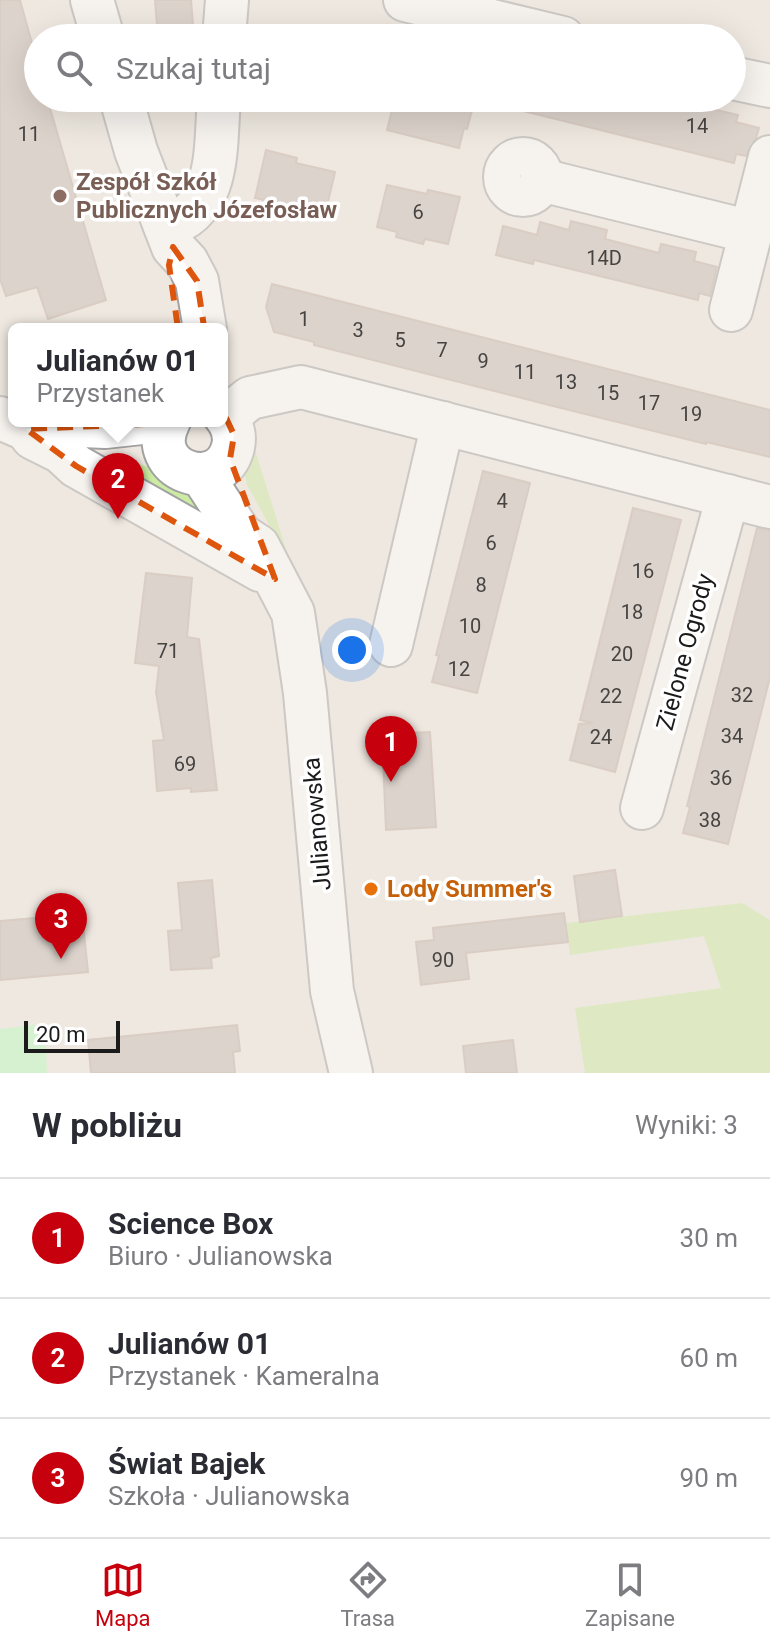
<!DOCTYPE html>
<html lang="pl">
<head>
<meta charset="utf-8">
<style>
  :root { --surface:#fff; --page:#f2f2f3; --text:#2b2b33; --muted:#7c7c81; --line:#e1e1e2; --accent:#c6000c }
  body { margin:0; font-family:Roboto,sans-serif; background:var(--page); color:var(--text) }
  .scale { position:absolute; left:24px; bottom:20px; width:96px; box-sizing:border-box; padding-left:8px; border:4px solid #1b1b1b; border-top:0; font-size:22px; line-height:28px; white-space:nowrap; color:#1b1b1b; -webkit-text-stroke:6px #fff; paint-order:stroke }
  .you { position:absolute; left:352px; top:650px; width:28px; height:28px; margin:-20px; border:6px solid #fff; border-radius:50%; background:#1a73e8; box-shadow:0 0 0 12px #1a73e833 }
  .badge { display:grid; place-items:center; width:52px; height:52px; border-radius:50%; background:var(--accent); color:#fff; font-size:26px; font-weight:700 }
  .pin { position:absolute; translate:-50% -66px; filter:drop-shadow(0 2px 4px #0008) }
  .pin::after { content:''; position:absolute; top:42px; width:28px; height:24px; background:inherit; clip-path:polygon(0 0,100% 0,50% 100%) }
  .popup { position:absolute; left:8px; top:323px; width:220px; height:104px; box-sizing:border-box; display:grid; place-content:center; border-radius:12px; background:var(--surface); filter:drop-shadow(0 2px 6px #0005); font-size:26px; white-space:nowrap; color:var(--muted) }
  .popup b { font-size:30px; color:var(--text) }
  .popup::after { content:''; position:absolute; left:50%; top:100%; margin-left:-16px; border:16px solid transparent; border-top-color:var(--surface) }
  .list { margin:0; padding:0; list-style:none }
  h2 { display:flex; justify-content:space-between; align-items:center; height:104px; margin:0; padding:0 32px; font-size:34px }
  h2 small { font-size:26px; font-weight:400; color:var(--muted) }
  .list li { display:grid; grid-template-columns:52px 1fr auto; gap:24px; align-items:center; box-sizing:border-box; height:120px; padding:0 32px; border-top:2px solid var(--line) }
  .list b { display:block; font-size:30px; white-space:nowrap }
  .list p { margin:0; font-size:26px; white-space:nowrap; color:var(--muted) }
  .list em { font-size:26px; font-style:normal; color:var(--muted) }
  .icon { flex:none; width:44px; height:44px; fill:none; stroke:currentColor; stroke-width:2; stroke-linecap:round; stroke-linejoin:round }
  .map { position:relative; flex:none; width:770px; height:1073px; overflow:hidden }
  .search { position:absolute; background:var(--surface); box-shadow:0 8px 32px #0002; left:24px; right:24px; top:24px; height:88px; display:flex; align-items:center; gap:20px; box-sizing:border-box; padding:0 28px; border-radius:44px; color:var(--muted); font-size:30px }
  .sheet { height:464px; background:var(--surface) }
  nav { display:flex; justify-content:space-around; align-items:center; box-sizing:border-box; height:112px; border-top:2px solid var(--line); background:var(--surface); font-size:22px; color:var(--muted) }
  nav a { display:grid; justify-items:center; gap:4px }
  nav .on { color:var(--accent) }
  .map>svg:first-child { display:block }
  .grass { fill:#cbeca2 }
  .park { fill:#b8fcba }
  .building { fill:#c5bab3; stroke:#c0ada2; stroke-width:2 }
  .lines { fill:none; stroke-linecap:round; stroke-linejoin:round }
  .minor-casing { stroke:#a2a2a2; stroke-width:46 }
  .minor { stroke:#fff; stroke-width:42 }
  .marked { fill:none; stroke:#de560d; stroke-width:6; stroke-dasharray:16 10; stroke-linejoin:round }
  .education-dot { fill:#8d6e63; stroke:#fff; stroke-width:3 }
  .food-dot { fill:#e8710a; stroke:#fff; stroke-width:3 }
  .labels { text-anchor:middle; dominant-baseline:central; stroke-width:7; stroke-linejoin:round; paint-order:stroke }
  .number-label { font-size:20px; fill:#464341 }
  .education-label { font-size:24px; font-weight:bold; fill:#785e54; stroke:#fff; text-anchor:start }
  .street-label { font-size:24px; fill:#1b1b1b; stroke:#fff }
  .food-label { font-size:24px; font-weight:bold; fill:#c56008; stroke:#fff; text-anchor:start }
</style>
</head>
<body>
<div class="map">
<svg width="770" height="1073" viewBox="0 0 770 1073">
  <rect width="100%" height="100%" fill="#eee8e0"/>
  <g class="grass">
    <path d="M247,424l44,141 -44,-80 -3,-14z"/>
    <path d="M133,463c48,9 66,38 95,74l-102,-57 7,-11z"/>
    <path d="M742,903l28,17v153h-185l-10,-65 146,-20 -17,-52 -134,19 -4,-32z"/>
  </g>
  <path class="park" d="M45,1024l2,49h-47v-44z"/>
  <g class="building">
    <path d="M0,0h20l18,65v33h9l59,202 -58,19 -11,-32 -31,9 -6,-17z"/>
    <path d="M155,0h36l3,38h-36z"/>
    <path d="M395,98h76l-1,4 4,1 -7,26 -3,-1 -5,20 -72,-18z"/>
    <path d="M509,98h156l73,17 -2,7 23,6 -3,10 -10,18 -10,-2 -2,9 -227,-56z"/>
    <path d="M266,150l31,8 -1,5 39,9 -10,43 -45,-8 1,-3 -26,-6z"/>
    <path d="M387,185l40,9 1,-4 32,7 -12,47 -23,-5 -2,5 -27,-7 1,-5 -20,-5z"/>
    <path d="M571,221l36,9 -2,9 54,14 2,-9 35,8 -2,9 23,6 -7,29 -11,-3 -1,7 -164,-40 -1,4 -37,-9 7,-29 34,9 3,-13 29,8z"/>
    <path d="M272,284l498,126v47l-64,-15v2l-153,-38 -239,-61v-3l-40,-10 -8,-25z"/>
    <path d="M483,471l47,12 -53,210 -45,-11 7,-26 -3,-1z"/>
    <path d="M633,508l48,12 -66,252 -45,-12 9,-36 14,-1 -13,-3z"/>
    <path d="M757,528l13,2v147l-42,167 -45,-11 7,-26 -3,-1z"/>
    <path d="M146,573l46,5 -5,59 12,2 18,151 -26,2v-4l-34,3 -4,-50 11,-1 -8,-48 3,-26 -24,-3z"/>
    <path d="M430,732l6,95 -50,3 -4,-96z"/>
    <path d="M615,870l7,46 -42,6 -6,-46z"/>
    <path d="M212,880l7,76 -8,2 1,10 -41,2 -3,-39 14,-1 -4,-47z"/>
    <path d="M564,913l4,29 -102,11 3,26 -48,6 -5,-43 18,-2 -1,-12z"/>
    <path d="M82,914l6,58 -88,8v-59z"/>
    <path d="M237,1025l3,26 -7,1 2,21h-144l-3,-33z"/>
    <path d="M513,1040l4,33h-51l-3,-27z"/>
  </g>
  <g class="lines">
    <g class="minor-casing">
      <g id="minor">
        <path d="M92,0l11,38"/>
        <path d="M405,0l158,38"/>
        <path d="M224,38l3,-38"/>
        <path d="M732,78l38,8"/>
        <path d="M121,98l15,53 37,96 14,15 10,19 8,48"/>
        <circle cx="523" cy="177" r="18"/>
        <path d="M541,180l210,52"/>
        <path d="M165,226c57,-14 50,-81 54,-128"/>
        <path d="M731,310l39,-153"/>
        <path d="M226,417l24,-19 51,-11 469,120"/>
        <path d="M0,418l26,11 7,9 28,14 15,14 184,104"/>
        <path d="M169,421c-26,50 52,76 64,26 3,-13 -2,-25 -11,-35"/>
        <path d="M26,429l11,-5 68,3 55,-6"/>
        <path d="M201,474l40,61 17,11 35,67 12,80 27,298 19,82"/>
        <path d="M391,645l52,-222"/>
        <path d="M642,808l86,-312"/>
      </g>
    </g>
    <use href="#minor" class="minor"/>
  </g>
  <path d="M0 0H770V1073H0ZM173,247l24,34 17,111 20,43 -4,24 45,120 -199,-113 -50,-37 118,-5 31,-11 9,-42 -15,-106z" fill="#eee8e0" fill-opacity=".55" fill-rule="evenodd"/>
  <path class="marked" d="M173,247l24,34 17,111 20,43 -4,24 45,120 -199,-113 -50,-37 118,-5 31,-11 9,-42 -15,-106z"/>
  <circle class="education-dot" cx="60" cy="196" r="8"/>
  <circle class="food-dot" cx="371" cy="889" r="8"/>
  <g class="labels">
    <g class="number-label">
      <text x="697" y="126">14</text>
      <text x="29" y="134">11</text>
      <text x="418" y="212">6</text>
      <text x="604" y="258">14D</text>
      <text x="304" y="319">1</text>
      <text x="358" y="330">3</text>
      <text x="400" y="340">5</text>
      <text x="442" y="350">7</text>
      <text x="483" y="361">9</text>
      <text x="525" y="372">11</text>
      <text x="566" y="382">13</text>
      <text x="608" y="393">15</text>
      <text x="649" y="403">17</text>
      <text x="691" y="414">19</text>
      <text x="502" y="501">4</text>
      <text x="491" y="543">6</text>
      <text x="643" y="571">16</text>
      <text x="481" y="585">8</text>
      <text x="632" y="612">18</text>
      <text x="470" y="626">10</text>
      <text x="168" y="651">71</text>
      <text x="622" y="654">20</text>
      <text x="459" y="669">12</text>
      <text x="742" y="695">32</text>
      <text x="611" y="696">22</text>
      <text x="732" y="736">34</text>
      <text x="601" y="737">24</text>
      <text x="185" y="764">69</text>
      <text x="721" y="778">36</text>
      <text x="710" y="820">38</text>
      <text x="443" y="960">90</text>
    </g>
    <g class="education-label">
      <text x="76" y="182">Zespół Szkół<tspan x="76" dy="28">Publicznych Józefosław</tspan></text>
    </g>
    <g class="street-label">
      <text transform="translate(685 652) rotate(-75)">Zielone Ogrody</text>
      <text transform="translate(317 824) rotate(-95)">Julianowska</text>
    </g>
    <g class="food-label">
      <text x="387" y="889">Lody Summer's</text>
    </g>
  </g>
</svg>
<div class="scale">20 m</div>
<div class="you"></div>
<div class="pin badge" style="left:391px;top:782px">1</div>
<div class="pin badge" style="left:118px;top:519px">2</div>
<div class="popup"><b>Julianów 01</b>Przystanek</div>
<div class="pin badge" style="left:61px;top:959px">3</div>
<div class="search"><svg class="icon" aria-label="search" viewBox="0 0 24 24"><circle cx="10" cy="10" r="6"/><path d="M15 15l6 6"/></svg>Szukaj tutaj</div>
</div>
<section class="sheet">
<h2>W pobliżu<small>Wyniki: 3</small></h2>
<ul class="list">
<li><span class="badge">1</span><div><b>Science Box</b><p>Biuro · Julianowska</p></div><em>30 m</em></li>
<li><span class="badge">2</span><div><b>Julianów 01</b><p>Przystanek · Kameralna</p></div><em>60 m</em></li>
<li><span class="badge">3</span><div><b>Świat Bajek</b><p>Szkoła · Julianowska</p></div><em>90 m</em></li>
</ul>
</section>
<nav>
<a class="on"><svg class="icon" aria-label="map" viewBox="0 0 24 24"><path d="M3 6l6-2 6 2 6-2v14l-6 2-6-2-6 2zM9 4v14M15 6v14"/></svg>Mapa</a>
<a><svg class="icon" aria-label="directions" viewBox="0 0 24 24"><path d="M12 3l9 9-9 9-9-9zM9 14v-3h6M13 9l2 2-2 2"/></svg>Trasa</a>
<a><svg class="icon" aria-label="saved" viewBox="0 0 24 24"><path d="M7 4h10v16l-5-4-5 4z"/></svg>Zapisane</a>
</nav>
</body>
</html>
